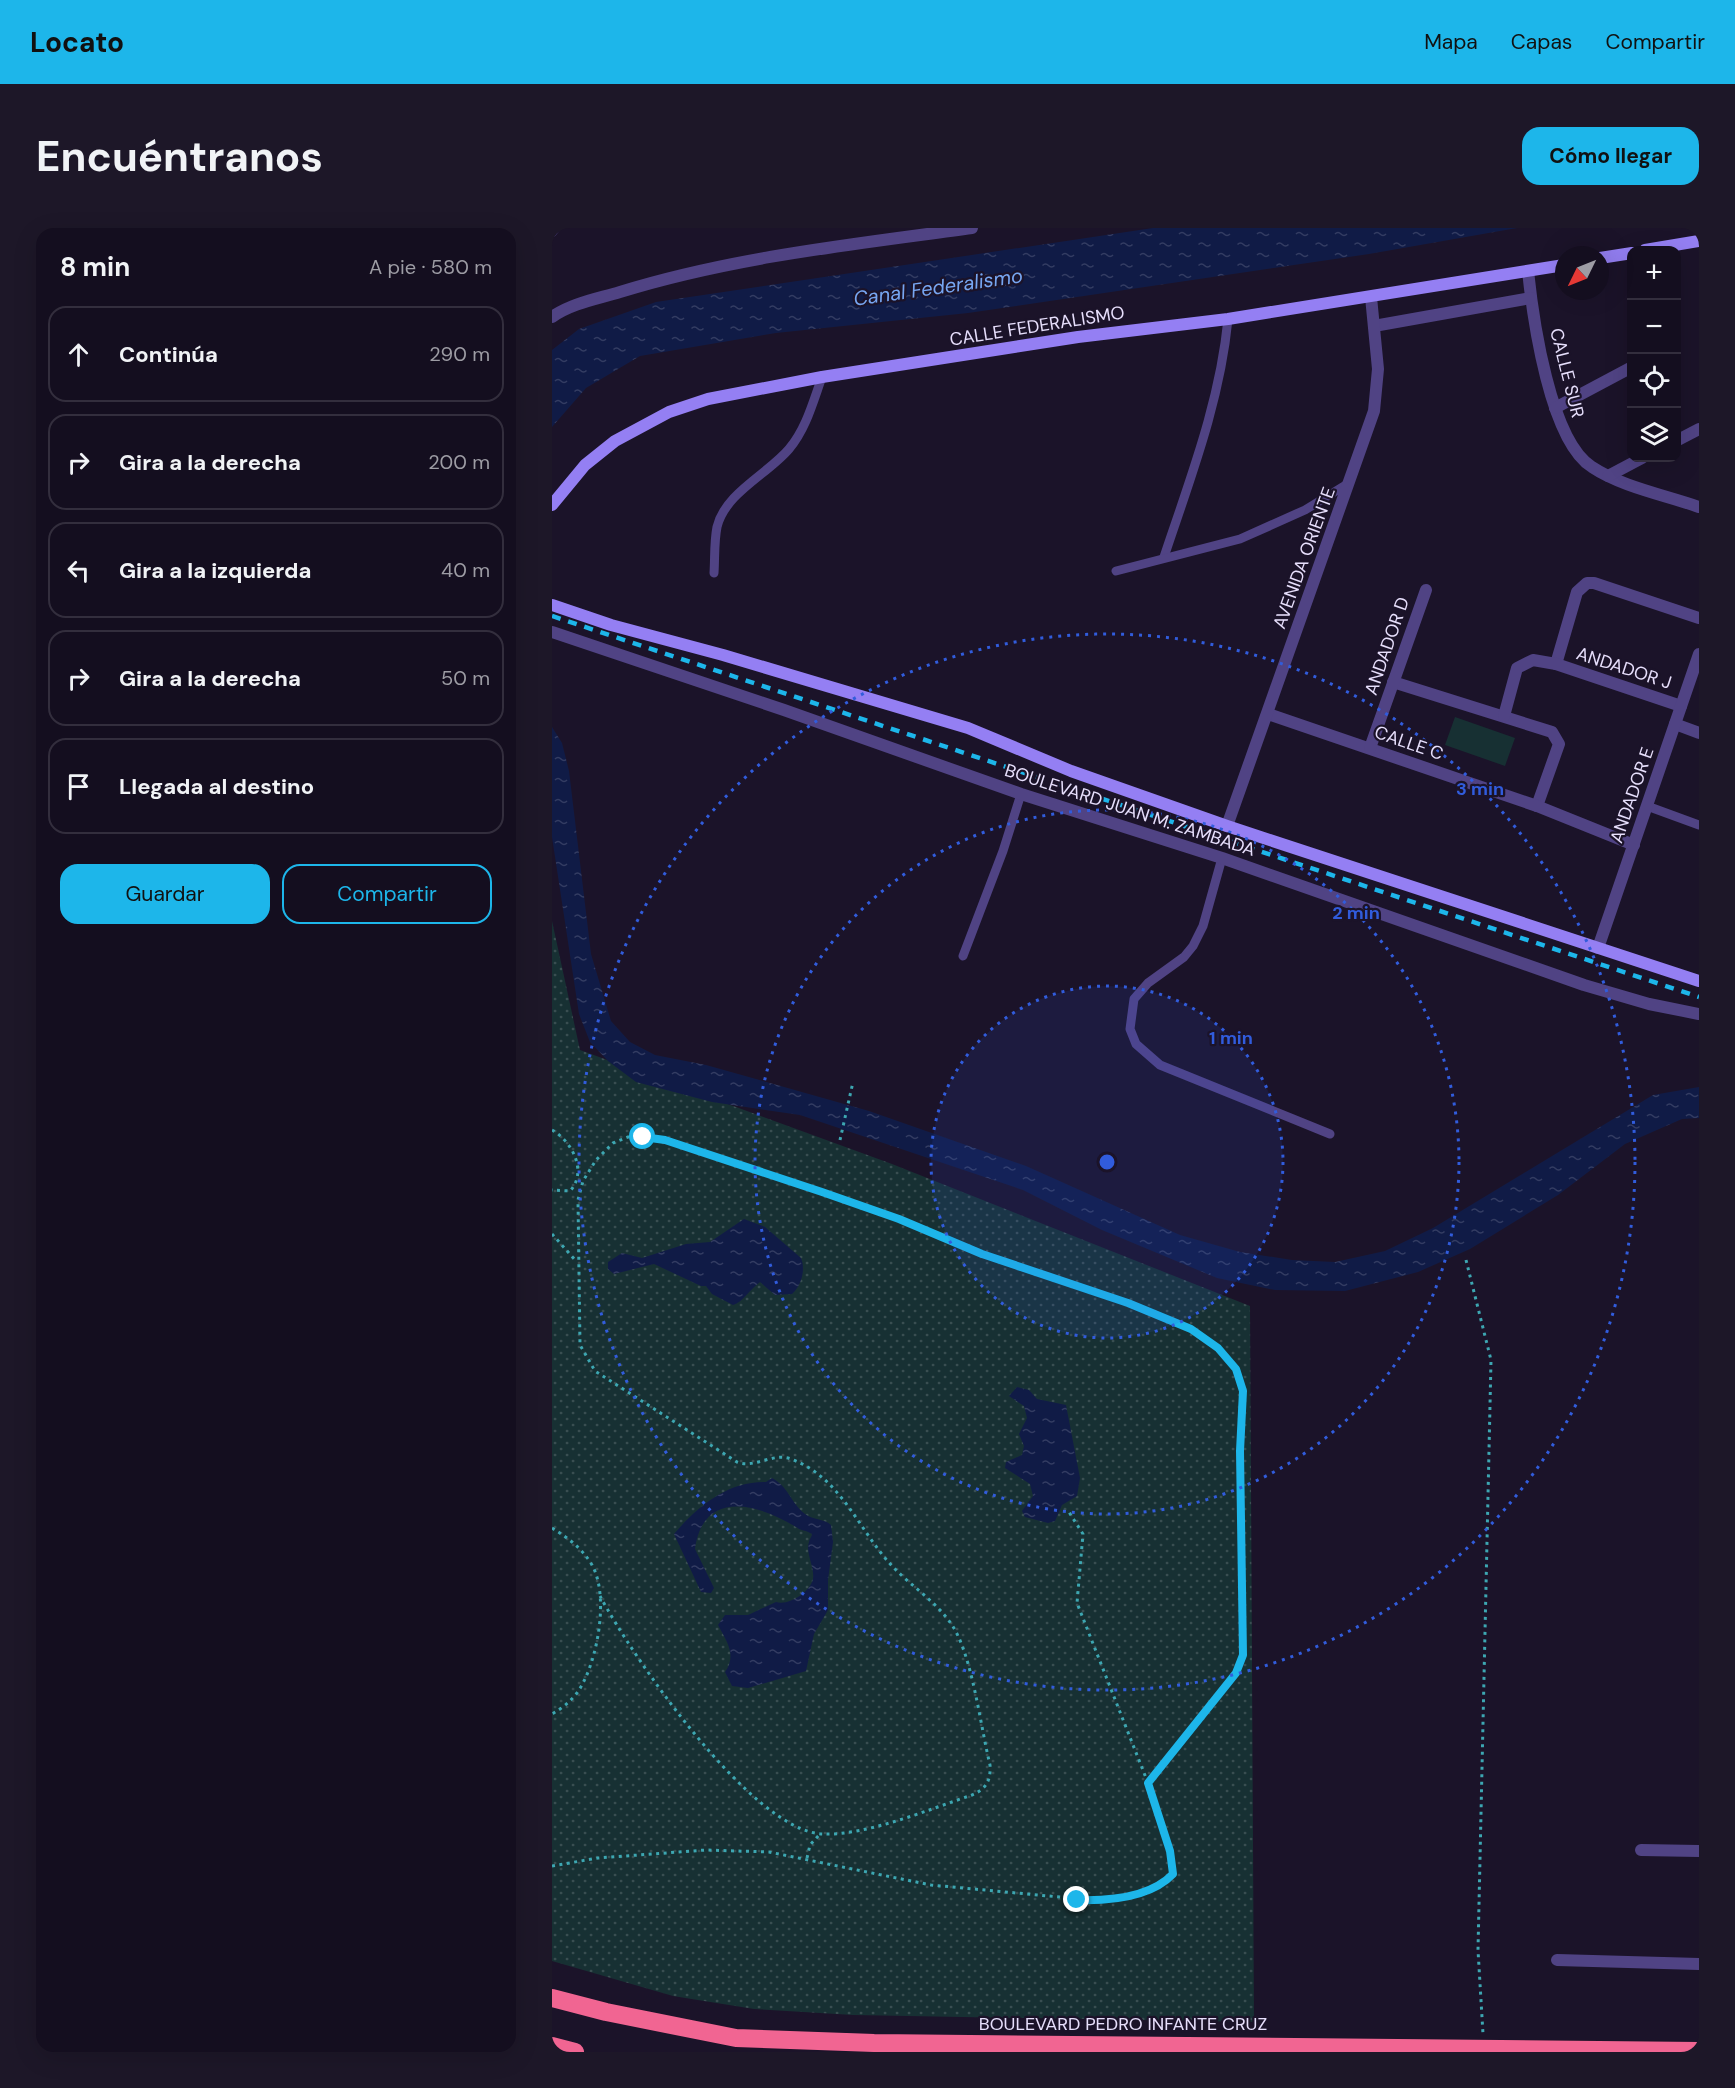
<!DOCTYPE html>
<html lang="es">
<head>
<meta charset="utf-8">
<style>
  :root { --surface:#140e1f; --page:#1d1728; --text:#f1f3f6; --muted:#9d9ca4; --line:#332e3d; --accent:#1db6ea }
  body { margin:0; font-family:"DM Sans",sans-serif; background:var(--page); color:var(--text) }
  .controls { position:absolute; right:18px; top:18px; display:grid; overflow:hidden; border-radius:12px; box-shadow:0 6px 24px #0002 }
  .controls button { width:54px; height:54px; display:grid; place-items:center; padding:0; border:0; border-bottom:2px solid var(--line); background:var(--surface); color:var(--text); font:30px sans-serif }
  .compass { position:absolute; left:1003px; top:18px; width:54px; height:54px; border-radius:50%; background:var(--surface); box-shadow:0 6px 24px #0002; rotate:227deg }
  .stop { position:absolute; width:18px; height:18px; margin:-14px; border:4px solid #1db6ea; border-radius:50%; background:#fff }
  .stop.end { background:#1db6ea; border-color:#fff; box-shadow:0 2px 6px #0008 }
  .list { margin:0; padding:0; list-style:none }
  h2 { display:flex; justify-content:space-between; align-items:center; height:78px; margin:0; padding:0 24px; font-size:26px }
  h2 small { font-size:20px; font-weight:400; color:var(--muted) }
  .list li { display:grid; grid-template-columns:39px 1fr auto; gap:18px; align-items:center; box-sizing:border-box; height:96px; margin:0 12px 12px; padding:0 12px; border:2px solid var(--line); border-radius:18px }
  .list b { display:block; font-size:22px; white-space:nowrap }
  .list em { font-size:20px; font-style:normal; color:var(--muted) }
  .actions { display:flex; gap:12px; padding:18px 24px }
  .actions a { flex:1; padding:14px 0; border:2px solid var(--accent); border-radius:18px; text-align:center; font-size:21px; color:var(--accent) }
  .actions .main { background:var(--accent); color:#111 }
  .icon { flex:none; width:33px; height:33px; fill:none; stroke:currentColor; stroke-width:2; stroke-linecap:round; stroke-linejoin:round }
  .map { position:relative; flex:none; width:1147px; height:1824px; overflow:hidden; border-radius:18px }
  header { display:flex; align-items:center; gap:36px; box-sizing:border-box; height:84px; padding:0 30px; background:var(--accent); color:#111 }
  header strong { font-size:28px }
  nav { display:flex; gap:33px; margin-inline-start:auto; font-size:21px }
  .intro { display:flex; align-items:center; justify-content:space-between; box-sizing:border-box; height:144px; padding:0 36px }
  h1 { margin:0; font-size:42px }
  .button { padding:15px 27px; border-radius:18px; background:var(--accent); color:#111; font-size:21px; font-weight:700 }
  main { display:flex; gap:36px; padding:0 36px }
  aside { flex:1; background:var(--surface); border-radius:18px; box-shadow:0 6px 24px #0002 }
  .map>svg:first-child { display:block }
  .green { fill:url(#green-dots) }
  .pitch { fill:#173033 }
  .water { fill:url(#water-ripples) }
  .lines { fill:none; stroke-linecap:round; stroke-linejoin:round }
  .path { stroke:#3da7b2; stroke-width:3; stroke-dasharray:3 4.5; stroke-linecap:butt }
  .lane { stroke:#504384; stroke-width:9 }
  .street { stroke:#504384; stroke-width:12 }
  .secondary { stroke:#947ff3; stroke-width:12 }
  .highway { stroke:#f16592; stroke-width:18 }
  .rail { stroke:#1db6ea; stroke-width:4.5; stroke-dasharray:9 8; stroke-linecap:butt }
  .route { stroke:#1db6ea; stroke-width:8 }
  .ring { fill:none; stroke:#315cdc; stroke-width:3; stroke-dasharray:3 6 }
  .labels { text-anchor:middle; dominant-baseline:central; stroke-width:4.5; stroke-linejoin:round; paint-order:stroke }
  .street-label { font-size:18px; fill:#e7dffc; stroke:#1b1329 }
  .water-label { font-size:20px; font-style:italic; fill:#77a6f2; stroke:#1b1329 }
  .centre { fill:#315cdc; stroke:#1b1329; stroke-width:3 }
  .ring-label { font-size:18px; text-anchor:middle; font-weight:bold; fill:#315cdc; stroke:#1b1329; stroke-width:4.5; stroke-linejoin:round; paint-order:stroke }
</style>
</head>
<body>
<header>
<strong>Locato</strong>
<nav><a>Mapa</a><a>Capas</a><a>Compartir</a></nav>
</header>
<div class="intro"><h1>Encuéntranos</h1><a class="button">Cómo llegar</a></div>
<main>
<aside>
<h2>8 min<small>A pie · 580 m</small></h2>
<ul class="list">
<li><svg class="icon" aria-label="ahead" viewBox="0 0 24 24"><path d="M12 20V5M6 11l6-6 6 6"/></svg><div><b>Continúa</b></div><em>290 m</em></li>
<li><svg class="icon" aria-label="right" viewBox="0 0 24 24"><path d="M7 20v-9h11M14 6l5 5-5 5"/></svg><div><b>Gira a la derecha</b></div><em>200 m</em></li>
<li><svg class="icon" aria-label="left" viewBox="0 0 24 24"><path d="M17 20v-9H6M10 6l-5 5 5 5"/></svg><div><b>Gira a la izquierda</b></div><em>40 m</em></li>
<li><svg class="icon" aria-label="right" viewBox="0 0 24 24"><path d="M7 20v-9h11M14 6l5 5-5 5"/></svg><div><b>Gira a la derecha</b></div><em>50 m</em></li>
<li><svg class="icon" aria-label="arrive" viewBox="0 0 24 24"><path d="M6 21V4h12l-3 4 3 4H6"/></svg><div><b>Llegada al destino</b></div></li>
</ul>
<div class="actions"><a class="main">Guardar</a><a>Compartir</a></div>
</aside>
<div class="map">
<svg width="1147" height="1824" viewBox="0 0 1147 1824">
  <defs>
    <pattern id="green-dots" width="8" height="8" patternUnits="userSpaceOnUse" patternTransform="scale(1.5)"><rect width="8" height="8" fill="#173033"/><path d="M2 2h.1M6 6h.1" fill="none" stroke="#394e51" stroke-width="1.8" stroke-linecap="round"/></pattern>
    <pattern id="water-ripples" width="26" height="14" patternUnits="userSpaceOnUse" patternTransform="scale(1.5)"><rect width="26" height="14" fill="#101b46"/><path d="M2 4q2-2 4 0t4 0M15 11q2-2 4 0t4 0" fill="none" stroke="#333c62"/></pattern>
  </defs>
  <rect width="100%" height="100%" fill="#1b1329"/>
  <path class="green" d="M0,693l28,129 312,114 358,142 4,716 -401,-7 -99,-6 -81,-13 -121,-35z"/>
  <path class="pitch" d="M903,489l60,21 -10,28 -60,-21z"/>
  <g class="water">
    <path d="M601,0h364l-148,26 -401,59 -192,20 -136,23 -54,32 -34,39v-77l27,-21 77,-27z"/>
    <path d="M0,499l10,16 7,28 22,183 20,67 19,21 25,13 51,10 163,46 157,55 154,69 60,17 52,8 43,2 50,-11 48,-23 220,-133 46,-8v31l-17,1 -57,25 -67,51 -88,54 -52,23 -73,19 -70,-1 -58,-12 -115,-48 -79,-40 -223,-75 -88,-13 -76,-20 -28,-21 -18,-19 -11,-28 -27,-177z"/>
    <path d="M192,991l21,8 36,31c5,12 0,28 -9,36l-17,1 -15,-13c-10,7 -17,20 -27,23l-21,-11 -6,-8h-5l-47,-22 -40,10 -6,-5v-7l14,-9 20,5 44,-14 24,-2z"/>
    <path d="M465,1159l12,3 8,9 29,6 14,73 -3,18 -15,9 -7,16 -7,2 -23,-6 -3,-6 11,-15 -3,-12 -25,-16 1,-6 16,-7 2,-9 -5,-12 8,-16 -3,-12 -15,-10z"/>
    <path d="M220,1250c17,9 18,24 33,36 8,6 20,5 26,11l2,17 -5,38v30l-14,24 -8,37 -58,17 -16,-2 -7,-14c12,-17 2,-30 -7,-47l7,-10h23l28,-13c13,4 34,-10 37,-23 2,-11 -8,-27 -4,-37 0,-3 3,-5 3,-8 -6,-4 -11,-3 -16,-7 -37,-23 -93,-39 -101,22l19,39 -3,5 -10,-1 -27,-58c24,-28 54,-53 92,-52z"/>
  </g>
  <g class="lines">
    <g class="path">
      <path d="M0,902c20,11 36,42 18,61l-18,-1"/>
      <path d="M288,912l13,-58"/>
      <path d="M0,1006l24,27"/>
      <path d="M914,1032l25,100 -13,590 5,84"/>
      <path d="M0,1300c16,10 30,20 40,37 18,32 5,100 -15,128 -7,9 -16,16 -25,21"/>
      <path d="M48,1368c32,60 151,234 222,238 44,2 108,-25 150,-39 14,-6 19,-14 18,-30 -9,-37 -16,-95 -32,-129 -13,-29 -44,-47 -65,-69 -35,-37 -51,-89 -102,-108 -18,-7 -37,10 -54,3l-142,-91 -15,-26 -2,-145 5,-19 13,-21 17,-17 15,-6h23l171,55 77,27 83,35 146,49 64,26 26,19 18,21 7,22 -3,60 3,204 -7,18 -88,110"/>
      <path d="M255,1630l3,-13 10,-11"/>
      <path d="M0,1638l46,-8 108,-8 63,2 162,33 171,16 53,-12 18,-15 -3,-23 -22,-68 -71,-180 6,-69 -16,-25"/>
    </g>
    <g class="lane">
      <path d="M0,5l4,-5"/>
      <path d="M612,329c26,-78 56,-155 64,-238"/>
      <path d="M564,343l124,-32 65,-29 44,-27"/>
      <path d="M162,345c1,-15 0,-31 3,-46 8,-34 51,-53 72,-78 17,-20 24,-47 33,-72"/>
      <path d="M1095,578l52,19"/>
      <path d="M670,630l-19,68 -10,20 -9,11 -36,26 -14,16 -4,30 6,15 24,21 170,69"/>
      <path d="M411,728l40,-105 18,-57"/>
    </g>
    <g class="street">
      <path d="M976,43c5,48 22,170 64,196 30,20 73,28 107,40"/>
      <path d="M0,89c20,-14 45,-18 68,-25 113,-35 235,-48 352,-64"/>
      <path d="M822,98l157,-28"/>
      <path d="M1003,180l77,-41"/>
      <path d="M1124,213l23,-12"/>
      <path d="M1056,248l34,-18"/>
      <path d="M0,404l232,78 237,84 201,64 362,127 65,19 50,10"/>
      <path d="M1004,436l21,-72 10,-9h7l105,35"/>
      <path d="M841,454l159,50 7,12 -22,62"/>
      <path d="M716,486l269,92 97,39"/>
      <path d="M952,488l13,-48 16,-8 23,4 125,42"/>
      <path d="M1123,496l24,9"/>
      <path d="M818,520l56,-158"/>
      <path d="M675,598l147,-415 4,-42 -7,-72"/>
      <path d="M1046,720l101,-294"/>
      <path d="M1089,1622l58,1"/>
      <path d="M1005,1732l142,4"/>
    </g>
    <g class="secondary">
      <path d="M1093,22l54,-9"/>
      <path d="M1048,30l32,-5"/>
      <path d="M0,277l33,-40 30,-24 54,-29 39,-13 114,-22 256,-40 150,-18 336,-54"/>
      <path d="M0,377l59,20 112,30 245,73 103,43 156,55 472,155"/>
    </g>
    <g class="highway">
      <path d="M0,1770l54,14 130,26 138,5 825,8"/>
      <path d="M0,1818l23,6"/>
    </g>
    <path class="rail" d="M0,388l1147,381"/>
  </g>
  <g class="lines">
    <path class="route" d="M91,909l22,3 157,52 77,27 83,35 146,49 63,26 27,19 18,21 7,22 -3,60 3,204 -7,18 -88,110 22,68 3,23c-23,24 -64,27 -96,26"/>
  </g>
  <circle cx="555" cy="934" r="176" fill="#315cdc" fill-opacity=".12"/>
  <g class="ring">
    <circle cx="555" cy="934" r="176"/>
    <circle cx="555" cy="934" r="352"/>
    <circle cx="555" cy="934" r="528"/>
  </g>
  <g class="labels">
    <g class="street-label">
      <text transform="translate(485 98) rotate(-9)">CALLE FEDERALISMO</text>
      <text transform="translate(1015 145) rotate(76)">CALLE SUR</text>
      <text transform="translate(752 330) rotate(-70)">AVENIDA ORIENTE</text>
      <text transform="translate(835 418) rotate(-71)">ANDADOR D</text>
      <text transform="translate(1072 440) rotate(18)">ANDADOR J</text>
      <text transform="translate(857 515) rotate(19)">CALLE C</text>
      <text transform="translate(1080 567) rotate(-71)">ANDADOR E</text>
      <text transform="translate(578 582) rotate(18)">BOULEVARD JUAN M. ZAMBADA</text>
      <text x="571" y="1796">BOULEVARD PEDRO INFANTE CRUZ</text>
    </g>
    <g class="water-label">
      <text transform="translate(386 59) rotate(-8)">Canal Federalismo</text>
    </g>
  </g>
  <circle cx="555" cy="934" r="9" class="centre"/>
  <g class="ring-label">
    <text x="928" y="567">3 min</text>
    <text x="804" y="691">2 min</text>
    <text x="679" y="816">1 min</text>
  </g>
</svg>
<div class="controls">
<button>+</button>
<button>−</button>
<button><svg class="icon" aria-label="locate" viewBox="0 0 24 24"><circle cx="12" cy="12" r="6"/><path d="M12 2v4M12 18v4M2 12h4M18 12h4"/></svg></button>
<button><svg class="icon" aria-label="layers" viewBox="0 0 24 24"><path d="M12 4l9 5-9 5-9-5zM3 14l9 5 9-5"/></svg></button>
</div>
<svg class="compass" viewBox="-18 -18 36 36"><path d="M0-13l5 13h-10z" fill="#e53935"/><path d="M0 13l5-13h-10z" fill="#9d9ca4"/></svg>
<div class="stop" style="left:91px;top:909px"></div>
<div class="stop end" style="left:525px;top:1672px"></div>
</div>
</main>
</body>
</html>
